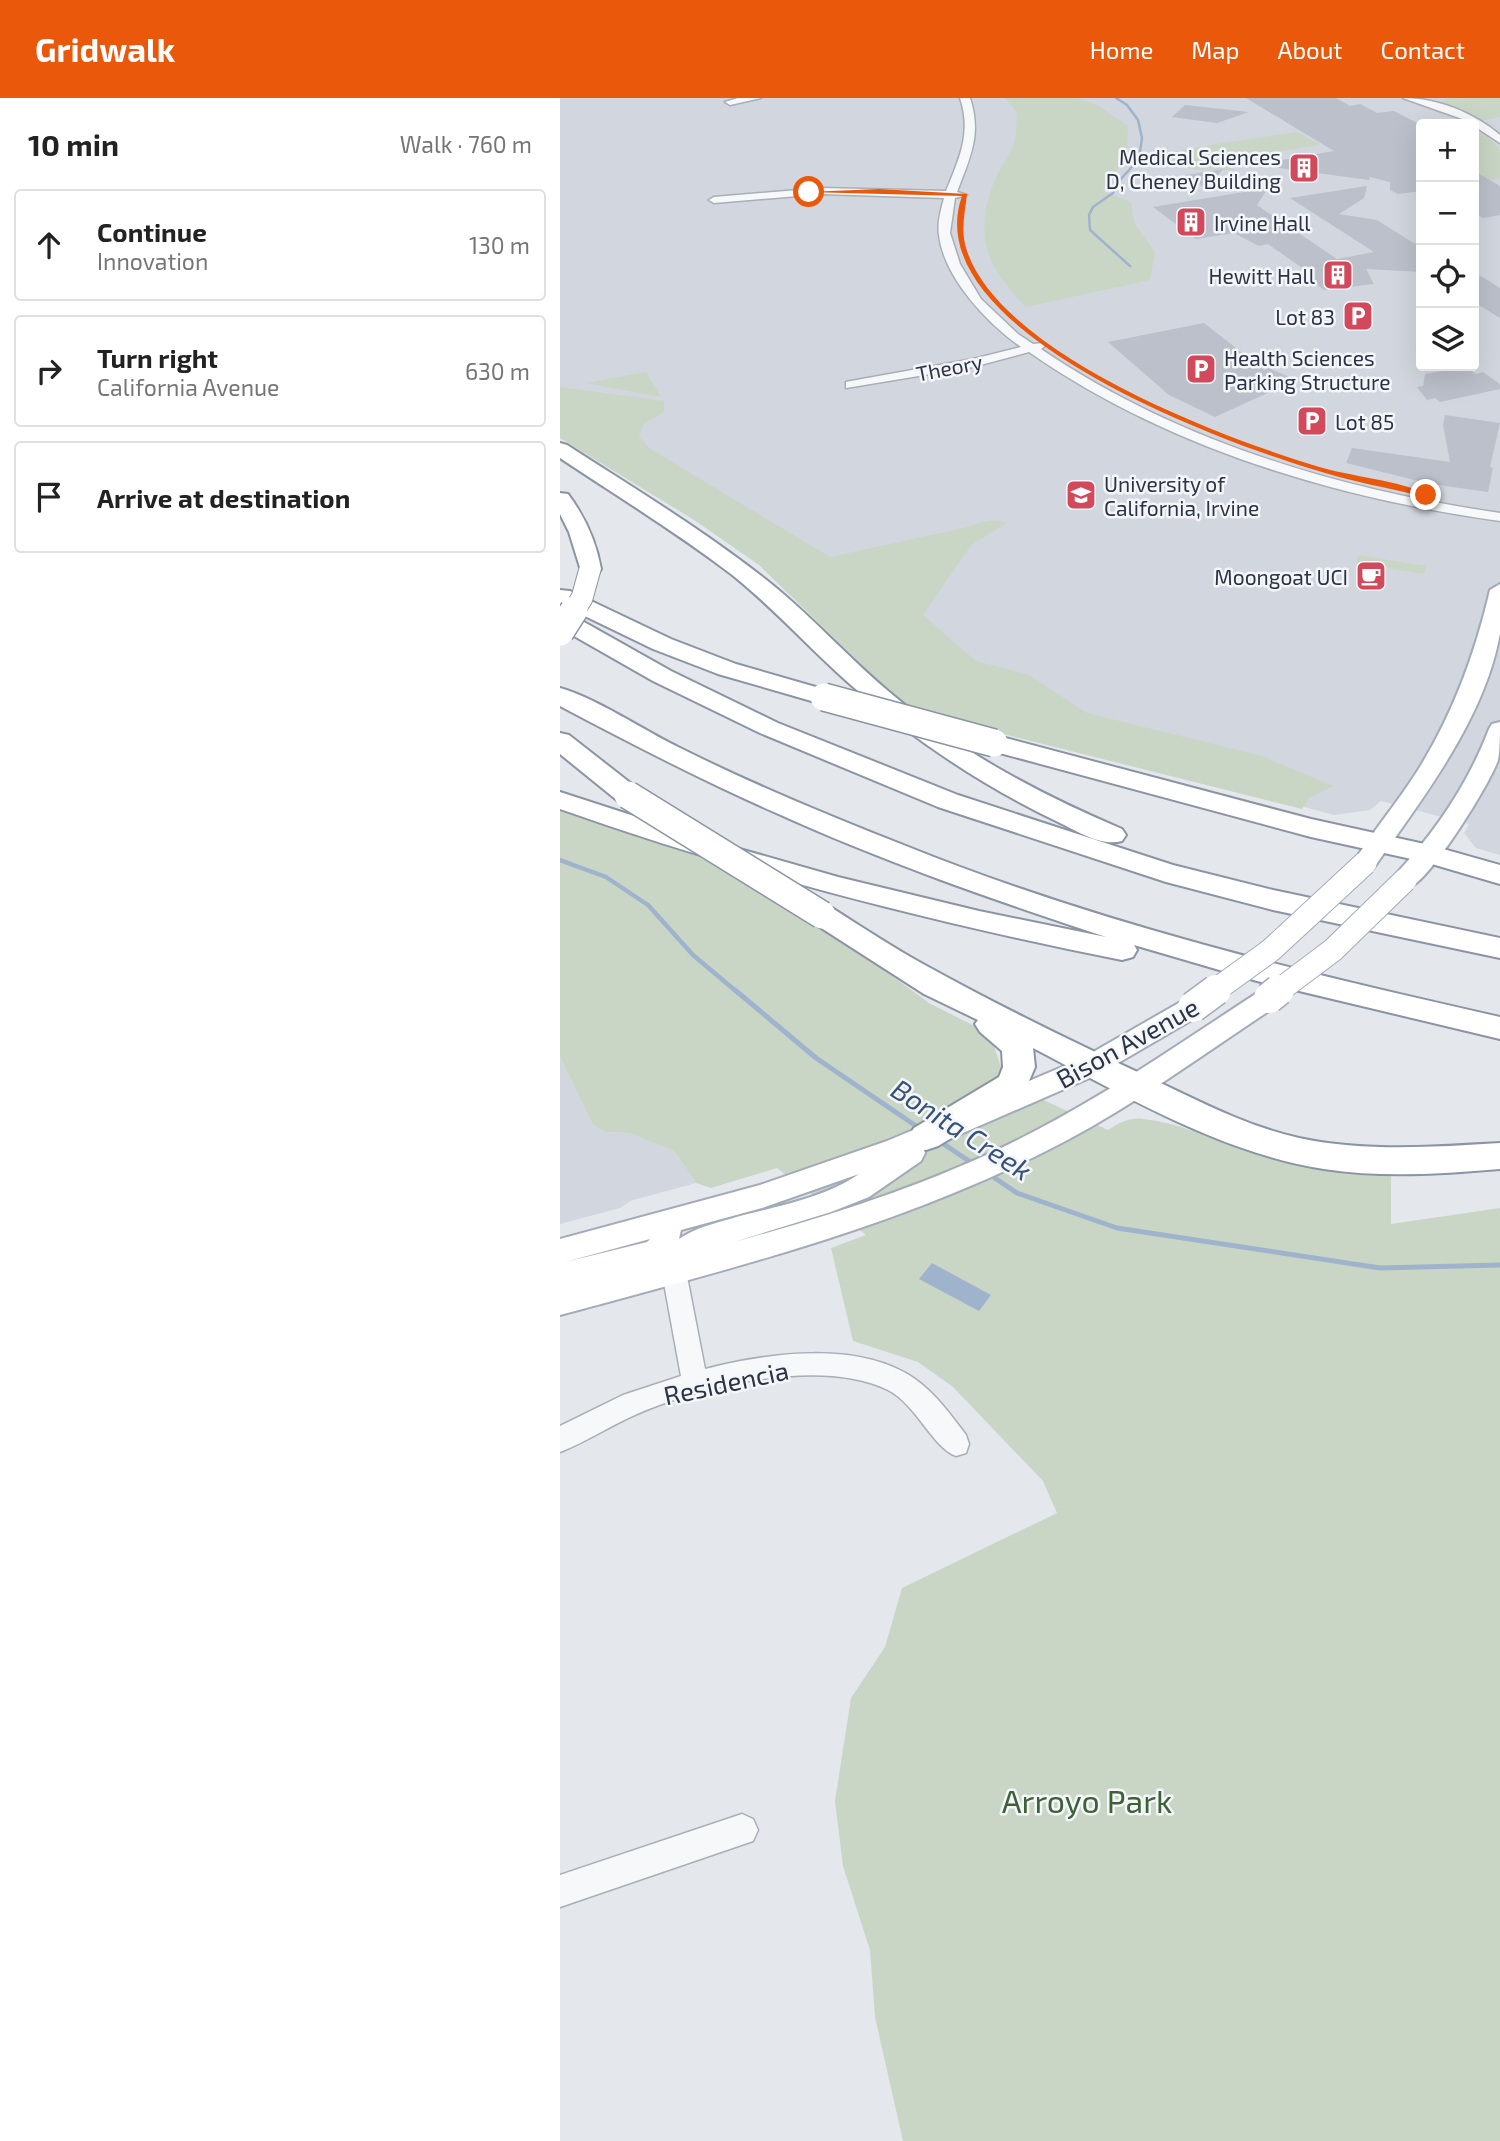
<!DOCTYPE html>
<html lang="en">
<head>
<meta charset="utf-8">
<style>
  :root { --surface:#fff; --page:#f6f6f6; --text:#222; --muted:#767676; --line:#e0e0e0; --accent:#ea580c }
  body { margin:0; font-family:"Exo 2",sans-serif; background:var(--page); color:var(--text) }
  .controls { position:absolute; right:21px; top:21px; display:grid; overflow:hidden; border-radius:7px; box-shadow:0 7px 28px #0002 }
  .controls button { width:63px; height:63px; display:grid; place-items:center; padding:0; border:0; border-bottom:2px solid var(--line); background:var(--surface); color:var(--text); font:35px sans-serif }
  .stop { position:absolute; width:21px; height:21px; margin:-16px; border:5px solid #ea580c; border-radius:50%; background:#fff }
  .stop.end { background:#ea580c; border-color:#fff; box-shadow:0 2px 7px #0008 }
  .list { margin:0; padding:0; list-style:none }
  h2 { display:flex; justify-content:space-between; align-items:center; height:91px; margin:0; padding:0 28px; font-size:30px }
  h2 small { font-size:23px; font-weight:400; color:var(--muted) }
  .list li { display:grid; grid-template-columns:46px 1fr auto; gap:21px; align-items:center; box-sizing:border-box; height:112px; margin:0 14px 14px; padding:0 14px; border:2px solid var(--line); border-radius:7px }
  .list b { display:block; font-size:26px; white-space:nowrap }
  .list p { margin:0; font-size:23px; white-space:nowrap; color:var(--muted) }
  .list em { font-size:23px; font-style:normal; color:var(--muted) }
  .icon { flex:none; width:38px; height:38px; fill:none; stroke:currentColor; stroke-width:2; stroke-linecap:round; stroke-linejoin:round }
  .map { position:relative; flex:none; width:940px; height:2043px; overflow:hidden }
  header { display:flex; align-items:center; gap:42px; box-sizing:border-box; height:98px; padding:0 35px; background:var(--accent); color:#fff }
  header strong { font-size:33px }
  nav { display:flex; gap:38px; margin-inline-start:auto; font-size:24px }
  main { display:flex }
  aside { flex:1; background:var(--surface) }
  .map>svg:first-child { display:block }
  .built { fill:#d2d6de; fill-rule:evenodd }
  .green { fill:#c9d6c5 }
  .water { fill:#9fb4cc }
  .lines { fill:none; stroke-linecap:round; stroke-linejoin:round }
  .stream-far2 { stroke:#9fb4cc; stroke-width:2.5 }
  .stream-far1 { stroke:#9fb4cc; stroke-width:4.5 }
  .stream { stroke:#9fb4cc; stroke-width:5 }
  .building { fill:#bbc0ca }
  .minor-casing { stroke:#a9aeb7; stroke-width:3 }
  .major-casing { stroke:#a3abb8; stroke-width:4 }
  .highway-casing { stroke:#8b94a3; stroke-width:4 }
  .minor { fill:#f7f8fa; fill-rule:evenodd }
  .major { fill:#fff; fill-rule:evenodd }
  .highway { fill:#fff; fill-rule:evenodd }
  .major-bridge-far1-casing { stroke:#a3abb8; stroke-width:25; stroke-linecap:butt }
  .major-bridge-casing { stroke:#a3abb8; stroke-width:33; stroke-linecap:butt }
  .highway-bridge-far1-casing { stroke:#8b94a3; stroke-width:23; stroke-linecap:butt }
  .highway-bridge-casing { stroke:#8b94a3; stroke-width:30; stroke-linecap:butt }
  .major-bridge-far1 { stroke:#fff; stroke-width:23 }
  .major-bridge { stroke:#fff; stroke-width:30 }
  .highway-bridge-far1 { stroke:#fff; stroke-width:21 }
  .highway-bridge { stroke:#fff; stroke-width:27 }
  .route { fill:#ea580c }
  .labels { text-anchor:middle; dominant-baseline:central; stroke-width:5; stroke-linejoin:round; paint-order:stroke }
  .far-poi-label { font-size:21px; fill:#2b3445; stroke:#f4f6f9; text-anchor:end }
  .far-street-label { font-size:21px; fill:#2b3445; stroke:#f4f6f9 }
  .street-label { font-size:26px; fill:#2b3445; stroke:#f4f6f9 }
  .water-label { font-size:28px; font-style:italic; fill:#34527a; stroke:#f4f6f9 }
  .near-park-label { font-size:32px; fill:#3f6138; stroke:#f4f6f9 }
</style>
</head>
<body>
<header>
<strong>Gridwalk</strong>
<nav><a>Home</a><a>Map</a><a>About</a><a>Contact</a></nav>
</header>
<main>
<aside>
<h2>10 min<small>Walk · 760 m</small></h2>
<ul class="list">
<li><svg class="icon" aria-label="ahead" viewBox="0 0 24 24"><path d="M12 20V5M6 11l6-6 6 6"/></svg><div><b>Continue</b><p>Innovation</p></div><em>130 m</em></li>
<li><svg class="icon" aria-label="right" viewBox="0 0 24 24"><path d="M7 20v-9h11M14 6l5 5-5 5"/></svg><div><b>Turn right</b><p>California Avenue</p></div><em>630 m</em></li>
<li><svg class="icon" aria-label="arrive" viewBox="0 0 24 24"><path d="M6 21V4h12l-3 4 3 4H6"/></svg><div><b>Arrive at destination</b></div></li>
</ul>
</aside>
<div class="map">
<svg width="940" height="2043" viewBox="0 0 940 2043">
  <rect width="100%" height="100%" fill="#e4e7ec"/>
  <g class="built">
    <path d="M0,0h940v757l-24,-7 -12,-15 5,-9 -88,-23 -11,9 -36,5 -298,-80 -476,-303zM861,26h53v242h-53z"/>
    <path d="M0,959l33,68 12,7 24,1 45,18 22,32 -66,18 -10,7 -60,16z"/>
  </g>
  <g class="green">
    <path d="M445,0h72l20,7 31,21 -1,30 -24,32 1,4 27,10 3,20 21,31 -5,27 -124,27c-39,-40 -53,-70 -32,-125 5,-13 15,-25 20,-38 3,-9 2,-22 3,-32z"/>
    <path d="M889,0h51v19l-21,4 -40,-19z"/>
    <path d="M737,34l23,13 -94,15 -22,-14z"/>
    <path d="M914,34h10l16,18v28l-26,5v-3l8,-2 -8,-5z"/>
    <path d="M639,49l35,23h-38l-34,-13 9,-5z"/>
    <path d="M86,274l15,25 -75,-14z"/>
    <path d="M0,289l104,14v11l-20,12 -5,12 10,12 181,109 138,-30c15,-6 24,-9 39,-4l-36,22 -48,70 53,46 53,14 58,38 175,43 71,30 -24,12 -7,11 -379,-95 -30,-19 -134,-130 -65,-45 -134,-82z"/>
    <path d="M798,457l68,11 -2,8 -68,-11z"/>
    <path d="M0,712l163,53 88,54 118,86 61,31 12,36 -4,9 110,51c11,-7 22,-13 35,-11 34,3 66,19 98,29 47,16 100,20 150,26v50l109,-16v933h-597l-28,-124 -5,-67 -27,-84 -8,-65 16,-103 34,-51 17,-59 155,-75 -14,-32 -90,-94 -35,-25 -65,-21 -22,-93 35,-13 -89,-67 -66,20 -15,-5 -22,-32 -45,-18 -24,-1 -12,-7 -33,-68z"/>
  </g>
  <path class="water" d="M372,1165l59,32 -12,16 -60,-32z"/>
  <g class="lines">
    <path class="stream-far2" d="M556,0l11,7 11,15 4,18 -3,21 -19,21 -7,13 -20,14 -4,8 1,15 40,36"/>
    <path class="stream-far1" d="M0,762l46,17 42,28 45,50 44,37"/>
    <g class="stream">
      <path d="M175,892l81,68 106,72"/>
      <path d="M379,1043l36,24"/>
      <path d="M429,1076l28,19 100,35 263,40 120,-3"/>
    </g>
  </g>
  <g class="building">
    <path d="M686,0h90l14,8 10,-2 17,9 17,-2 27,14v66l-23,3 -8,-4v-8l-20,-5 -1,3 -104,-14 -1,-3 70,-12z"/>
    <path d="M625,7l64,7 -32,11 -45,-6z"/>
    <path d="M663,71l-17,20 -20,-14z"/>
    <path d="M914,73l26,15v29l-17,3 -9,-5z"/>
    <path d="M807,88l-3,12 -25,16 38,6 38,24 6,-1v29l-55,-3 8,15 -50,6 -23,-17 7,-1 -40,-28 -9,2 -25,-13 -38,6 -43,-32 115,-19 -11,17 80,54 37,-7 -84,-54z"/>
    <path d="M914,174l26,16v30l-26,-16z"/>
    <path d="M644,225l60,47 5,-2 27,12 -81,37 -46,-22 -61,-53z"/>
    <path d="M906,269l10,7 7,-2 17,12v5l-60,13 -5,-4 -8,2 -10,-13 6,-1 2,-12z"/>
    <path d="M885,317l55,8 -10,44 3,1 -5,24 -57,-8 -85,-21 6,-15 98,14 -7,-37z"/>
  </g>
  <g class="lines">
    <g class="minor-casing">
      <g id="minor">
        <path d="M201,0l-31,7 -5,-3 13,-4z"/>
        <path d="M400,0h10c12,37 0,59 -13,94l10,3 -12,3 -5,35 10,31 21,35 37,35 15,10 10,-1 2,3 -4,3c135,92 299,141 459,164v8c-164,-23 -333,-73 -471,-169l-56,15 -127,21v-6l5,-1 122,-22 48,-12c-34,-24 -77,-69 -82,-112 -2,-12 2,-25 5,-37l-122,-4 -108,9 -5,-3 5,-3 108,-9 124,3c13,-32 26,-58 14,-93z"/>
        <path d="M843,0c35,0 71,15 97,37v8l-35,-23z"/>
        <path d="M111,1148l9,3 3,7 22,113c62,-16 154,-29 210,10 21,15 36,36 51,56l3,9 -3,9 -10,3c-24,-9 -39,-51 -68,-66 -67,-33 -186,-4 -251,24 -26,11 -51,28 -77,38v-26l63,-31 58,-19 -22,-120 3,-7z"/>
        <path d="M182,1716l11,5 5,11 -5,11 -193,66v-32z"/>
      </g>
    </g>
    <g class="major-casing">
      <g id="major">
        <path d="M940,486c0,16 0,33 0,49 -15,86 -78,166 -127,236l-8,2 -8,-2 -4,-6c20,-32 45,-61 65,-93 35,-56 57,-116 72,-180z"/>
        <path d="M940,624c0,12 0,28 -2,38 -8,24 -65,115 -86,126 -5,3 -10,1 -16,0l-3,-6 3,-6c40,-43 72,-90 93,-145l3,-5z"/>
        <path d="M709,891l9,2 4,7 -4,7c-75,49 -148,104 -228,144 -155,79 -324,121 -490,166v-26l14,-4 -14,4v-50l200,-54 127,-44 194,-82 103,-59 9,-2 9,2 4,7 -4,7 -101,59 -177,77 1,3 -4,8 -52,36 -38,15 -97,30c102,-28 205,-61 299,-110 79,-41 152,-92 227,-141zM299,1076c-36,25 -87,33 -129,45 -18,5 -35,9 -51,20l2,-9 81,-22zM90,1141l-3,3 -82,20z"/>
      </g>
    </g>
    <g class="highway-casing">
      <g id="highway">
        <path d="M0,345l7,2c68,44 138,86 202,137 44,35 81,78 125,114 68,57 146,98 228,133l4,6 -4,6c-21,6 -45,-10 -64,-19 -75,-36 -144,-82 -207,-137 -41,-36 -77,-77 -120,-111 -55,-42 -114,-78 -171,-116z"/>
        <path d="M0,395l8,1c17,23 28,47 33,75l-3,5h-16l-13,-42 -9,-18z"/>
        <path d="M0,492l10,1 101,48 65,25 97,28 4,5 -4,5 -9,3 -9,-3 -97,-28 -65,-25 -93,-45z"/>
        <path d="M0,513l8,2 103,58 107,52 180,72 215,70 100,25 227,48v20l-227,-48 -107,-28 -228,-75 -178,-74 -107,-52 -93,-53z"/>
        <path d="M0,590c34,9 85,43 118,59 74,37 151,69 228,99 191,77 393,126 594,171v22l-243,-58 -123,-36 3,5 -4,7 -11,3c-191,-38 -378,-86 -562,-151v-17l148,48 130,37 141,34 127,26c-112,-37 -224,-76 -332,-125 -73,-32 -144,-69 -214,-106z"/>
        <path d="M0,635l9,2 69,54 4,6 -4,6 -10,2 -10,-2 -58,-47z"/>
        <path d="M434,637l317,84 118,26 71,20v19l-75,-22 -114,-25 -326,-88 -4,-6 4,-6z"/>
        <path d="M262,807l10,3c30,19 60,39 91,56 72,40 148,77 223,112 49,23 99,50 153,62 66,14 134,9 201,5v26c-59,5 -118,9 -176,0 -101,-15 -202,-75 -291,-121l2,19 -12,28 -85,51 -12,4 -12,-4 -5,-9 5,-9 85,-51 4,-10 -1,-16 -22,-19 -5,-8 3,-4 -54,-26 -112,-72 -5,-7 5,-7z"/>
      </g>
    </g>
    <use href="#minor" class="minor"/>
    <use href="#major" class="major"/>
    <use href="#highway" class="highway"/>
    <g class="major-bridge-far1-casing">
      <g id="major-bridge-far1">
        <path d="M653,894l58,-42 94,-87"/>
        <path d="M717,894l56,-42 72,-70"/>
      </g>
    </g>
    <g class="major-bridge-casing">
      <g id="major-bridge">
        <path d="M709,900l10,-8"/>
        <path d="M633,909l23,-17"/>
      </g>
    </g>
    <g class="highway-bridge-far1-casing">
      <path id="highway-bridge-far1" d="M13,514l9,-14 8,-29"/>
    </g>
    <g class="highway-bridge-casing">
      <g id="highway-bridge">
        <path d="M0,534l14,-22"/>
        <path d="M264,599l170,46"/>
        <path d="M68,697l194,120"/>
      </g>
    </g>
    <use href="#major-bridge-far1" class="major-bridge-far1"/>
    <use href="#major-bridge" class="major-bridge"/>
    <use href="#highway-bridge-far1" class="highway-bridge-far1"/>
    <use href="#highway-bridge" class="highway-bridge"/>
  </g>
  <path class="route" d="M319,91l88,5c-2,19 -7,37 0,57 35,103 251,185 349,215 31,10 87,15 113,29l-3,2c-38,-9 -77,-16 -114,-28 -93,-28 -397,-140 -350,-273l-156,-4z"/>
  <defs>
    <g id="building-square" transform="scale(1.575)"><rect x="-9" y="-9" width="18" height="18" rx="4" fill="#d1495b" stroke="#f4f6f9"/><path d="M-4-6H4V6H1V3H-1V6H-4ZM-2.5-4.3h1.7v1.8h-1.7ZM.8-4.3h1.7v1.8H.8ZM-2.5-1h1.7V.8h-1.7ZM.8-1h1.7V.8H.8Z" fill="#fff"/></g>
    <g id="parking-square" transform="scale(1.575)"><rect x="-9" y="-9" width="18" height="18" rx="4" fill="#d1495b" stroke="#f4f6f9"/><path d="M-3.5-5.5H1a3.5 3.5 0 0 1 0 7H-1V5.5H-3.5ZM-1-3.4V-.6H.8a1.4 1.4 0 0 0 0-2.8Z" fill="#fff"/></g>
    <g id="university-square" transform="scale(1.575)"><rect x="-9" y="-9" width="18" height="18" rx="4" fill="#d1495b" stroke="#f4f6f9"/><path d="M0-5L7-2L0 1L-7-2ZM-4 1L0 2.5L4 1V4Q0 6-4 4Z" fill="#fff"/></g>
    <g id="cafe-square" transform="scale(1.575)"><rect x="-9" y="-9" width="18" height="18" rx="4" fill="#d1495b" stroke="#f4f6f9"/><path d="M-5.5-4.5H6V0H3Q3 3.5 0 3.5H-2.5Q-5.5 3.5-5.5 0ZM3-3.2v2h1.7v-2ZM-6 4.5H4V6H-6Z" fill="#fff"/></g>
  </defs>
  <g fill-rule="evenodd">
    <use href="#building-square" x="744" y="70"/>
    <use href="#building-square" x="631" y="124"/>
    <use href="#building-square" x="778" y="177"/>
    <use href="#parking-square" x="798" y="218"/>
    <use href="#parking-square" x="641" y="271"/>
    <use href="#parking-square" x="752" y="323"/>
    <use href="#university-square" x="521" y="397"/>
    <use href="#cafe-square" x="811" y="478"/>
  </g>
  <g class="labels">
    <g class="far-poi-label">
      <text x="721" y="58">Medical Sciences<tspan x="721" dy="24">D, Cheney Building</tspan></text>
      <text x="654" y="124" text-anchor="start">Irvine Hall</text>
      <text x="755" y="177">Hewitt Hall</text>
      <text x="775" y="218">Lot 83</text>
      <text x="664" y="259" text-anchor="start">Health Sciences<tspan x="664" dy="24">Parking Structure</tspan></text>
      <text x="775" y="323" text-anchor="start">Lot 85</text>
      <text x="544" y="385" text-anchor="start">University of<tspan x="544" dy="24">California, Irvine</tspan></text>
      <text x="788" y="478">Moongoat UCI</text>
    </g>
    <g class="far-street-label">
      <text transform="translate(389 269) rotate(-11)">Theory</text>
    </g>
    <g class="street-label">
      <text transform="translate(567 944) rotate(-29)">Bison Avenue</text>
      <text transform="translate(166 1284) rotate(-12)">Residencia</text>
    </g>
    <g class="water-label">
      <text transform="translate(402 1031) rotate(33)">Bonita Creek</text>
    </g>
    <g class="near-park-label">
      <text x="527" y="1702">Arroyo Park</text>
    </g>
  </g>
</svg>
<div class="controls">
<button>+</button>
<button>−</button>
<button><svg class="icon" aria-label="locate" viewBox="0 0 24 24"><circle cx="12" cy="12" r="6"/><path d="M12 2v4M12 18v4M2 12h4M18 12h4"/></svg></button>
<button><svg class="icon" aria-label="layers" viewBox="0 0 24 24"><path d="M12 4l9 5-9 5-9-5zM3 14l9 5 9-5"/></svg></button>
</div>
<div class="stop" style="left:249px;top:94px"></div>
<div class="stop end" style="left:866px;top:397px"></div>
</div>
</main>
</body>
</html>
